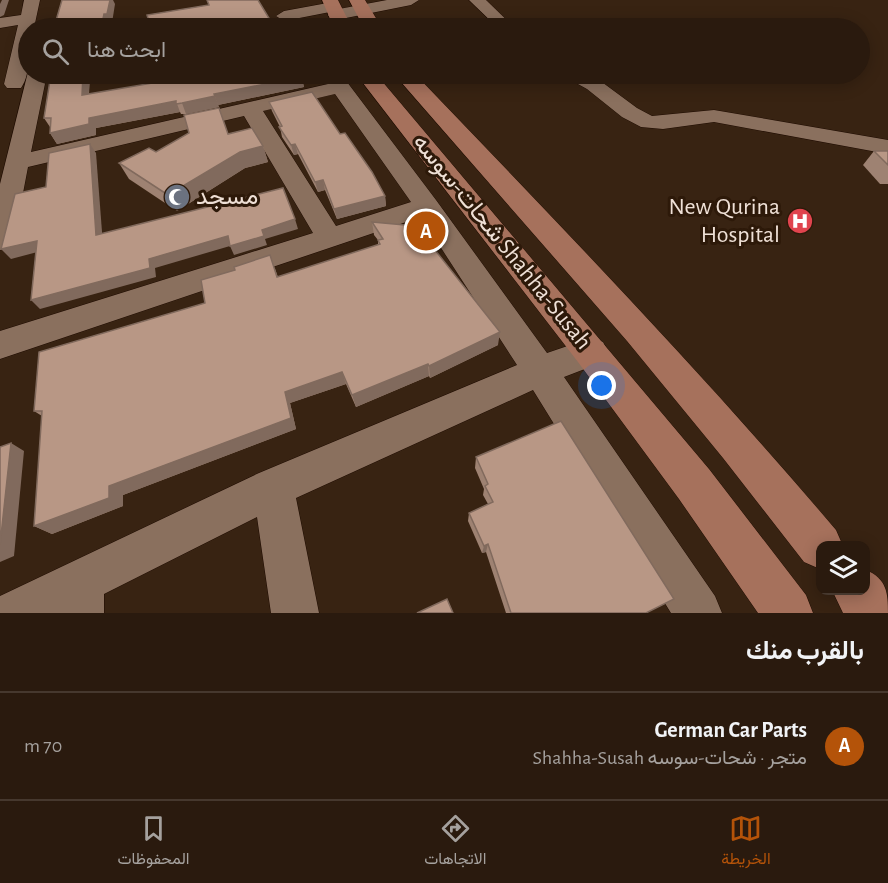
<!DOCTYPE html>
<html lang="ar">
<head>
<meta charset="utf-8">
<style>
  :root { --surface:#2a1a0e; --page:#322317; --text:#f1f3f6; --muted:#a5a19e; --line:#46382e; --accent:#b45309 }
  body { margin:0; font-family:"Alegreya Sans",Vazirmatn,sans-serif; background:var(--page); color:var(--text); direction:rtl }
  .controls { position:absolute; right:18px; bottom:18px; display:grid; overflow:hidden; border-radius:12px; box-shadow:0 3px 15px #0003 }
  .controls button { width:54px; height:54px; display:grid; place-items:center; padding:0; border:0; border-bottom:2px solid var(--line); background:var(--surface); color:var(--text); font:30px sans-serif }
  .you { position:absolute; left:602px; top:386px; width:21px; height:21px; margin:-15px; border:4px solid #fff; border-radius:50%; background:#1a73e8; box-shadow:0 0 0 9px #1a73e833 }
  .badge { display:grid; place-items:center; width:39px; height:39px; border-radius:50%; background:var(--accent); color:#fff; font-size:20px; font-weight:700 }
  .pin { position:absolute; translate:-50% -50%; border:3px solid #fff; box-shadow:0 2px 6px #0006 }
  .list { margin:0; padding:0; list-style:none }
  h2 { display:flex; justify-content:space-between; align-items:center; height:78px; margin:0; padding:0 24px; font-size:26px }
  h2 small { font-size:20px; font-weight:400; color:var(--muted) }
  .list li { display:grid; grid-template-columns:39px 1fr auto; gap:18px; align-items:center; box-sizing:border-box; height:108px; padding:0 24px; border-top:2px solid var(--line) }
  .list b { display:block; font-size:22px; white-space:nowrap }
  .list p { margin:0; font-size:20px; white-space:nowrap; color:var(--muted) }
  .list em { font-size:20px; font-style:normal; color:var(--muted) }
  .icon { flex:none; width:33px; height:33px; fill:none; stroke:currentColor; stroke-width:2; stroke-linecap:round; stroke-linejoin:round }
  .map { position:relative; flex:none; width:888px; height:613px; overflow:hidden; direction:ltr }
  .search { position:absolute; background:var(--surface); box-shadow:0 3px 15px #0003; left:18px; right:18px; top:18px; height:66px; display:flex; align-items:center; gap:15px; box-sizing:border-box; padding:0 21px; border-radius:33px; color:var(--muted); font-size:22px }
  .sheet { height:186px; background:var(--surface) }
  nav { display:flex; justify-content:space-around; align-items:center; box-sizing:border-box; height:84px; border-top:2px solid var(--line); background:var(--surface); font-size:16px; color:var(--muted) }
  nav a { display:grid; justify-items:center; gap:3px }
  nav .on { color:var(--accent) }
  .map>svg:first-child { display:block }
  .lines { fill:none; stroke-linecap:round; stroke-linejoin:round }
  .minor-casing { stroke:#1e0b00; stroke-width:1 }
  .major-casing { stroke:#1e0b00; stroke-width:1 }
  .minor { fill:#8a705e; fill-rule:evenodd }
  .major { fill:#a6715c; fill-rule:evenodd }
  .wall { fill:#9e8272 }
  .shaded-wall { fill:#816a5d }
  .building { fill:#b89785; stroke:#816a5d; stroke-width:1.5 }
  .labels { text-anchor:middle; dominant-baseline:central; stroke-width:6; stroke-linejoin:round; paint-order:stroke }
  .poi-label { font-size:24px; fill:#efe0d6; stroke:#2d1909; text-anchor:start }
  .street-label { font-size:24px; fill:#efe0d6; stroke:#2d1909 }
</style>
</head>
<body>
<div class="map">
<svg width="888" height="613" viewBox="0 0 888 613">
  <rect width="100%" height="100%" fill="#382312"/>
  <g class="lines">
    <g class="minor-casing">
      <g id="minor">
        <path d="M24,0h16l-6,28h-6c0,19 4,45 -7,60h-14l-3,-4 14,-59 -18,3v-10l21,-3z"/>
        <path d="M387,0h32l-8,5 -75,15 -6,-2 -2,-3 2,-3 -46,9 -8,-5 8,-5 49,-9 6,2 2,3 -2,2z"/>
        <path d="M469,0h17l29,28h-17z"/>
        <path d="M28,72l19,2 -16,78 297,-68 -6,-10h19l95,126 111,153 44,-15 12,4 5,10 -5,10 -39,15 151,219 7,17h-51l-138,-223 -237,108 23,115h-48l-14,-96 -153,77v19h-104v-17l259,-123 258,-108 -96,-148 -421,142v-28l313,-98 -69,-117 -216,51 -14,73 -4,7 -10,3v-66zM335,94l76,108 -75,24 -73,-115z"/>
        <path d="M565,74h26l46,34 15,8 62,-6 174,30v14l-174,-32 -51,7 -22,-2 -19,-10 -35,-28 -20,-11z"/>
      </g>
    </g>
    <g class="major-casing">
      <g id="major">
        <path d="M322,0h16l14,28h-18z"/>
        <path d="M349,0h16l17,28h-18z"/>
        <path d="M356,74h20l333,395 97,126 7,18h-55l-79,-114 -101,-137z"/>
        <path d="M394,74h21c143,149 287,298 421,456l7,16h-23v23l-16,-7 -81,-104 -96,-117z"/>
        <path d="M866,570c21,9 22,23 22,43h-45l-11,-23h34z"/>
      </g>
    </g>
    <use href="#minor" class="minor"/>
    <use href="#major" class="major"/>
  </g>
  <g class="wall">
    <path d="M51,74h39l-1,20 64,-11 -1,-9h161l1,7 -11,2 1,4 -86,18 1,2 -33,7h-5l-1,-2 -84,16v7l-39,9 -7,-11v-6l-6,-9z"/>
    <path d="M269,102l71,32 45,62 1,10 -49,13 -12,-29 -7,2 -20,-38 -4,1 -12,-18 -2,-10 -8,-16z"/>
    <path d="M229,134l34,12 5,16 -23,6 -68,43 -48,-32 -10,-16 37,-11z"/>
    <path d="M874,151h14v33h-8l-17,-19z"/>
    <path d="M372,222l126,123 -68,33 -1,-2 -73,31 -10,-23 -56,19 6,26 -173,66v11l-71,28 -18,-8 8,-110 -8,-5 171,-108 70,-34 3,8 100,-32v-5l-4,-5z"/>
    <path d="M476,457l170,156h-140l-20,-61 -4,1 -14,-32 1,-8 19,-9 -5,-9 1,-6 -9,-21z"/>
  </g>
  <g class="shaded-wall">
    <path d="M2,0h7l-5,15 -4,2v-13z"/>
    <path d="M110,0h3l2,4 -3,19 -3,1 -1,4h-7l3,-14z"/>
    <path d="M83,74h7l-2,32 -6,-11z"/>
    <path d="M300,74h13l1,7 -11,2 1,4 -86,18 -4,-11z"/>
    <path d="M215,96l4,11 -33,7 -4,-11z"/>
    <path d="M176,101l4,11 -84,16v7l-39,9 -7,-11 39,-15z"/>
    <path d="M90,144l6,9 7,92 -7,-10z"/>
    <path d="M295,144l3,10 -4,1 -3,-10z"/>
    <path d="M263,146l5,16 -23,6 -68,43 -9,-16 72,-43z"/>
    <path d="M323,180l2,10 -7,2 -3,-10z"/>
    <path d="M385,196l1,10 -49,13 -3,-10z"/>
    <path d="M295,219l3,10 -33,10 2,6 -33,10 -4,-9 -75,22 1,9 -116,32 -9,-9 118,-41 79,-23 34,-6z"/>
    <path d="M37,241l8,9 -34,9 -10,-10z"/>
    <path d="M500,332l-2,13 -68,33 -1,-12z"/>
    <path d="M428,364l1,12 -73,31 -4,-12z"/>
    <path d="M342,372l4,12 -56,19 6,26 -173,66v11l-71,28 -18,-8 251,-134z"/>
    <path d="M11,443l13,8 -10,105 -14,6v-17z"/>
    <path d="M488,544l-2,8 -4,1 2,-7z"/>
  </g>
  <g class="building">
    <path d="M62,0h48l-3,14h-3l-3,14h-44l2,-4h-4z"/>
    <path d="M207,0h51l17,28h-124l-4,-13 62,-10z"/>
    <path d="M51,74h32l-1,21 71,-12 -1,-9h148l2,3 -88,17 1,2 -33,7 -6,1v-3l-87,17v6l-39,9 1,-15h-7z"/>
    <path d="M312,92l28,42 5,-1 27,39 13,24 -51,13 -11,-29 -8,2 -20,-38 -4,1 -12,-18 3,-1 -13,-24z"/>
    <path d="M219,108l9,26 24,-6 11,18 -23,6 -72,43 -49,-32 30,-15 7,4 33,-19 -5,-18z"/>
    <path d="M90,144l6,91 187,-47 12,31 -33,11 2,6 -34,10 -2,-10 -79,23 1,9 -119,32 6,-59 -36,8 14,-55 31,-7 3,-34z"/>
    <path d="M874,151h14v14z"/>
    <path d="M372,222l44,4 84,106 -71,34 -1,-2 -76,31 -10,-23 -57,20 6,26 -182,68v12l-75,28 8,-115h-8l5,-59 166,-49 -4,-23 34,-10 -1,-3 36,-12 7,22 103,-33 -2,-4 5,-1z"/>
    <path d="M561,421l113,178 -28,14h-135l-23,-69 -4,2 -15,-33 24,-11 -8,-16 3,-2 -12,-27z"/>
    <path d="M11,443l-11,102v-98z"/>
    <path d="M447,599l6,14h-36z"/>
  </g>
  <defs>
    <g id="mosque-disc" transform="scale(1.35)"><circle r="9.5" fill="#6b7280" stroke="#2d1909"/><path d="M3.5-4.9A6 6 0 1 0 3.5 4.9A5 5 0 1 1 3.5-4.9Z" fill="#fff"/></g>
    <g id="hospital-disc" transform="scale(1.35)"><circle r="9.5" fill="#e0444e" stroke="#2d1909"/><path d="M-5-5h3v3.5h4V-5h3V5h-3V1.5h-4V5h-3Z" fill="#fff"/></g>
  </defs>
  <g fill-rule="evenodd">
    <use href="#mosque-disc" x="177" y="197"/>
    <use href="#hospital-disc" x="800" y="221"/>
  </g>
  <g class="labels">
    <g class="poi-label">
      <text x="196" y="197">مسجد</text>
      <text x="780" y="207" text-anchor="end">New Qurina<tspan x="780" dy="28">Hospital</tspan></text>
    </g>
    <g class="street-label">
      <text transform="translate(502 242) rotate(51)">شحات-سوسه Shahha-Susah</text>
    </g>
  </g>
</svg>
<div class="controls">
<button><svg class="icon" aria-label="layers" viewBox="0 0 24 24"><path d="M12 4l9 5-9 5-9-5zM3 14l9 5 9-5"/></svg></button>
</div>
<div class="you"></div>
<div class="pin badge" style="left:426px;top:231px">A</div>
<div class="search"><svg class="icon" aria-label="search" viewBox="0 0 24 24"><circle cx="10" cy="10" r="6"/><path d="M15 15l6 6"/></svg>ابحث هنا</div>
</div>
<section class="sheet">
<h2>بالقرب منك<small></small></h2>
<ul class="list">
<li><span class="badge">A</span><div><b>German Car Parts</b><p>متجر · شحات-سوسه Shahha-Susah</p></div><em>70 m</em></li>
</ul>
</section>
<nav>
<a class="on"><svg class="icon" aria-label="map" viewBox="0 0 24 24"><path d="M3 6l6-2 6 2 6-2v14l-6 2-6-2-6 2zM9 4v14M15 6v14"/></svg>الخريطة</a>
<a><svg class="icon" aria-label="directions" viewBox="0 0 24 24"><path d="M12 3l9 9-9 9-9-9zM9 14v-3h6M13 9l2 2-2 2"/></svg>الاتجاهات</a>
<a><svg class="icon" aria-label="saved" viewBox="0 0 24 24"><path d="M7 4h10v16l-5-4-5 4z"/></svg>المحفوظات</a>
</nav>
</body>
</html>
